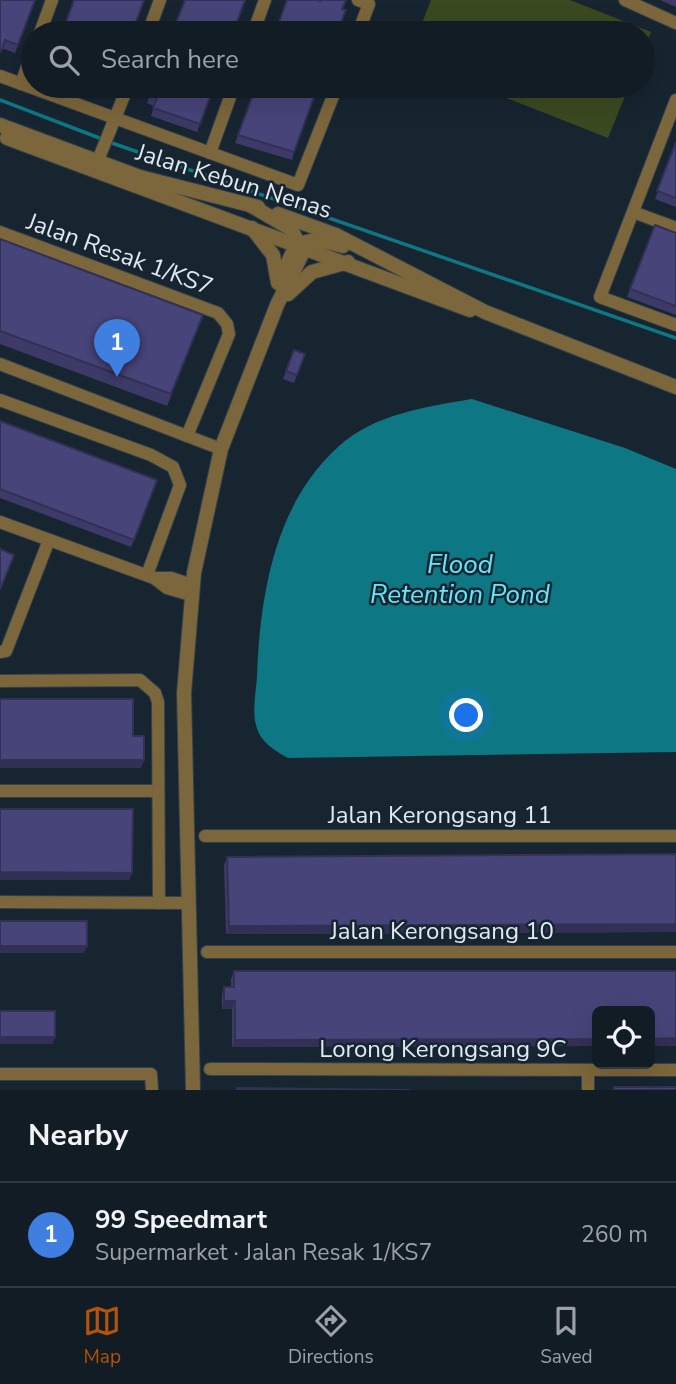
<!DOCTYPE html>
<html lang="en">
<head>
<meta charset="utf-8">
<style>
  :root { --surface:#111c25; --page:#1e2932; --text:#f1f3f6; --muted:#9ca1a7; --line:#303a42; --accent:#b45309 }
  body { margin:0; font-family:"Nunito Sans",sans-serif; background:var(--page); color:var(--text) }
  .controls { position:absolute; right:21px; bottom:21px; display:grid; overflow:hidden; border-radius:10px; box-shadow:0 7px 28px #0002 }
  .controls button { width:63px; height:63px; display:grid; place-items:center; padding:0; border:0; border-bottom:2px solid var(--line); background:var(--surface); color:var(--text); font:35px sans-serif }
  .you { position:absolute; left:467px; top:716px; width:24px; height:24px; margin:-18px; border:5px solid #fff; border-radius:50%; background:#1a73e8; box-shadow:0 0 0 10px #1a73e833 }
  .badge { display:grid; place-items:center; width:46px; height:46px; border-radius:50%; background:var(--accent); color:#fff; font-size:23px; font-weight:700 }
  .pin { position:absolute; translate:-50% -58px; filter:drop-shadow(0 2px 4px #0008) }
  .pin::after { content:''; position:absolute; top:37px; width:24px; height:21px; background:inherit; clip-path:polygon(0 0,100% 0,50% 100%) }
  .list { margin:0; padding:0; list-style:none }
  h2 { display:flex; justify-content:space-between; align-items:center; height:91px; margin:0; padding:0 28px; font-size:30px }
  h2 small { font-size:23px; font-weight:400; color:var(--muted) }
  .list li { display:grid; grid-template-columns:46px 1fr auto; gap:21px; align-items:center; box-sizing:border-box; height:105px; padding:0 28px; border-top:2px solid var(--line) }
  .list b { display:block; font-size:26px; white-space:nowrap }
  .list p { margin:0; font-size:23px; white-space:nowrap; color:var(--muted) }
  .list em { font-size:23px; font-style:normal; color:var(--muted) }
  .icon { flex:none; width:38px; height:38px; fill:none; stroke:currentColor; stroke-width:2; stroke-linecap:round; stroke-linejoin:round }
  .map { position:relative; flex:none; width:676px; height:1090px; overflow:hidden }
  .search { position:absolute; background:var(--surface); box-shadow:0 7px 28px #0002; left:21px; right:21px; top:21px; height:77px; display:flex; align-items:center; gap:18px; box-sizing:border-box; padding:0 24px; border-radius:38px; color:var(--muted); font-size:26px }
  .sheet { height:196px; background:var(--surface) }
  nav { display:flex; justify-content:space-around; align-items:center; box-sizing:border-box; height:98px; border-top:2px solid var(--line); background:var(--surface); font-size:19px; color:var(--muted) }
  nav a { display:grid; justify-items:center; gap:4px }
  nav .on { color:var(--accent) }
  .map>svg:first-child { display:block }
  .green { fill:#3b4920 }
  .water { fill:#0e7784 }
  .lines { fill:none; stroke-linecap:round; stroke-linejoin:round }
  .stream { stroke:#0e7784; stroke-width:3.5 }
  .minor-casing { stroke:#33414c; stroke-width:14 }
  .tertiary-casing { stroke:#33414c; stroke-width:16 }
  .minor { stroke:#7c663b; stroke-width:12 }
  .tertiary { stroke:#7c663b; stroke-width:14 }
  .wall { fill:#3d3a68 }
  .shaded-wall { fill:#323055 }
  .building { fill:#474479; stroke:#323055; stroke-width:2 }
  .labels { text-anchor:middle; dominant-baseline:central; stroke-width:5; stroke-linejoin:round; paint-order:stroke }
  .street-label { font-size:24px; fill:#e0eaf2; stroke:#172531 }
  .water-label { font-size:26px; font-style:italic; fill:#64e7fa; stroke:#172531 }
</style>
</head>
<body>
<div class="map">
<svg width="676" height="1090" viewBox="0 0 676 1090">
  <rect width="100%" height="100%" fill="#172531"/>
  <g class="green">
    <path d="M431,0h139l81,32 -8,20v-19h-225z"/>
    <path d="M476,86h153l-21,52z"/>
  </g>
  <path class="water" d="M472,399l153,49 51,21v283l-388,6c-14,-8 -28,-16 -32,-33 -4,-13 0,-34 1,-48 3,-81 17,-172 81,-230 36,-33 87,-40 134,-48z"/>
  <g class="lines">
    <g class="stream">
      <path d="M0,100l102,39"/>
      <path d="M109,142l567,196"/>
    </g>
    <g class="minor-casing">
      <g id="minor">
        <path d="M625,0l51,23"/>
        <path d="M40,33l12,-33"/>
        <path d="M148,33l12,-33"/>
        <path d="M253,33l12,-33"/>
        <path d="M358,33l11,-29 -11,-4"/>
        <path d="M0,76l298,109 39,-99"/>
        <path d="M21,84l12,-34"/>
        <path d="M676,100l-76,197 76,28"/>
        <path d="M210,153l24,-67"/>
        <path d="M94,170l34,-84"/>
        <path d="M633,212l43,16"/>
        <path d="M0,232l218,81 9,11 2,10 -42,102"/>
        <path d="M0,364l221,85"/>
        <path d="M0,400l151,55 22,12 7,18 -33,90"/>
        <path d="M0,522l154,56 13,10 24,7"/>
        <path d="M154,578h17l21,7"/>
        <path d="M0,652l6,-1 43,-111"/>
        <path d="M0,681l140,-1 15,13 3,9 1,201"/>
        <path d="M0,791h158"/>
        <path d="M205,836h471"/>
        <path d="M0,902l188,1"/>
        <path d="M207,952h469"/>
        <path d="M210,1069l466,1"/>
        <path d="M588,1070v20"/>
        <path d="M0,1074h151l1,16"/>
      </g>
    </g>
    <g class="tertiary-casing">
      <g id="tertiary">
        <path d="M0,125l140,52 118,30"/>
        <path d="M7,138l463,172"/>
        <path d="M278,214l58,21 149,77 191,75"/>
        <path d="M252,228l21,27 5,28"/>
        <path d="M282,283c9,-39 19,-50 61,-37"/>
        <path d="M288,294l24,-22 36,-10"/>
        <path d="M193,1090l-9,-397 10,-120 27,-124 56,-144 26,-53 -12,-23 -41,-24"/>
      </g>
    </g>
    <use href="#minor" class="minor"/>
    <use href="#tertiary" class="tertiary"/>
  </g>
  <g class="wall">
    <path d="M0,0h35l-20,53 -13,-5 -2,6z"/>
    <path d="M660,0h16v7z"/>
    <path d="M58,86h55l-1,3 -6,-2 -2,5 -8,-2 -3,7z"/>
    <path d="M153,86h61l-17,46 -46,-16 3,-10 -7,-3z"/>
    <path d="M256,86l38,66 -2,8 -57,-17z"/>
    <path d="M676,142v65l-21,-8z"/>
    <path d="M655,225l21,8v82l-49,-18z"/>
    <path d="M0,239l203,76 -36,91 -167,-62z"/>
    <path d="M294,350l11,4 -11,29 -11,-4z"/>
    <path d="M0,421l157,59 -26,67 -131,-49z"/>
    <path d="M676,854v78l-450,2 -2,-69 3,-8z"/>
    <path d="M234,971h442v75h-26v-35h-53v35l-365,1v-38h-10v-15l2,-7h7v-8z"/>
  </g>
  <g class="shaded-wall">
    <path d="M0,760h144l-3,8h-141z"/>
    <path d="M0,872l132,1 -3,7h-129z"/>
    <path d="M676,924v8l-450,2 3,-8z"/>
    <path d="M0,946h87l-3,7h-84z"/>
    <path d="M224,1001h11l-3,8h-10z"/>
    <path d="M0,1037h55l-2,7h-53z"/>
    <path d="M676,1038v8h-26v-7z"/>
    <path d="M597,1039v7l-365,1 3,-7z"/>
  </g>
  <g class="building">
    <path d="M0,0h35l-17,45 -13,-5 -3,10h-2z"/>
    <path d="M74,0h70l-12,33h-70z"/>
    <path d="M185,0h60l-12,33h-61z"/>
    <path d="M287,0h30l3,1v-1h26l-4,9 4,1 -9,23h-62z"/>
    <path d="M84,86h13l-1,4z"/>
    <path d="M153,86h61l-14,38 -47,-16 4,-10 -7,-2z"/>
    <path d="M256,86h62l-24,66 -56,-17z"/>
    <path d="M676,142v56l-19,-7z"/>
    <path d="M655,225l21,8v73l-46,-17z"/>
    <path d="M0,239l203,76 -32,79 -171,-63z"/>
    <path d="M294,350l11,4 -8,21 -11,-4z"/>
    <path d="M0,421l157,59 -23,60 -134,-51z"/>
    <path d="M0,549l14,6 -14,35z"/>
    <path d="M0,699h133v37h11v24h-144z"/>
    <path d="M0,809h133l-1,64 -132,-1z"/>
    <path d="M676,854v70l-447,2 -2,-69z"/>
    <rect x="0" y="921" width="87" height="25"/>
    <path d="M234,971h442v67l-26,1v-28h-53v28l-362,1v-39h-11v-14h10z"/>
    <rect x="0" y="1011" width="55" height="26"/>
    <rect x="614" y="1087" width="62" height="3"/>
    <path d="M237,1088l173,2h-173z"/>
  </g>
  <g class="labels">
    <g class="street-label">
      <text transform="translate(234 181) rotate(17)">Jalan Kebun Nenas</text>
      <text transform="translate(120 254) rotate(20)">Jalan Resak 1/KS7</text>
      <text x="440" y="815">Jalan Kerongsang 11</text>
      <text x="442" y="931">Jalan Kerongsang 10</text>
      <text x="443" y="1049">Lorong Kerongsang 9C</text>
    </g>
    <g class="water-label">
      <text x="460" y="564">Flood<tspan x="460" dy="30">Retention Pond</tspan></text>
    </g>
  </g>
</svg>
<div class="controls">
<button><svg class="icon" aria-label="locate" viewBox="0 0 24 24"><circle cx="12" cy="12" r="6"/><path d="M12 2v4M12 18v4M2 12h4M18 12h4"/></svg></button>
</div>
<div class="you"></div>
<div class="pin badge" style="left:117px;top:377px;background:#3f7fe0">1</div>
<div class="search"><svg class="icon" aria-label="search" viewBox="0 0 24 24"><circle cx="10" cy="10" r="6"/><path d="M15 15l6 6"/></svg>Search here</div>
</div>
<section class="sheet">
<h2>Nearby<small></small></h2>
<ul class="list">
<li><span class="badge" style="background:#3f7fe0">1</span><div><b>99 Speedmart</b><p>Supermarket · Jalan Resak 1/KS7</p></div><em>260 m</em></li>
</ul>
</section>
<nav>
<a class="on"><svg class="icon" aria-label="map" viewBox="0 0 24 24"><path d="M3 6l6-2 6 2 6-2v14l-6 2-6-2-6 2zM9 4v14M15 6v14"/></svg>Map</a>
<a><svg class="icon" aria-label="directions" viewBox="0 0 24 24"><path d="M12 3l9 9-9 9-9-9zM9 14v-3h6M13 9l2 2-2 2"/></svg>Directions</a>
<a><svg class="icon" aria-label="saved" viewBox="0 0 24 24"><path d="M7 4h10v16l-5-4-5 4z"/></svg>Saved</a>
</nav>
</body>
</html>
